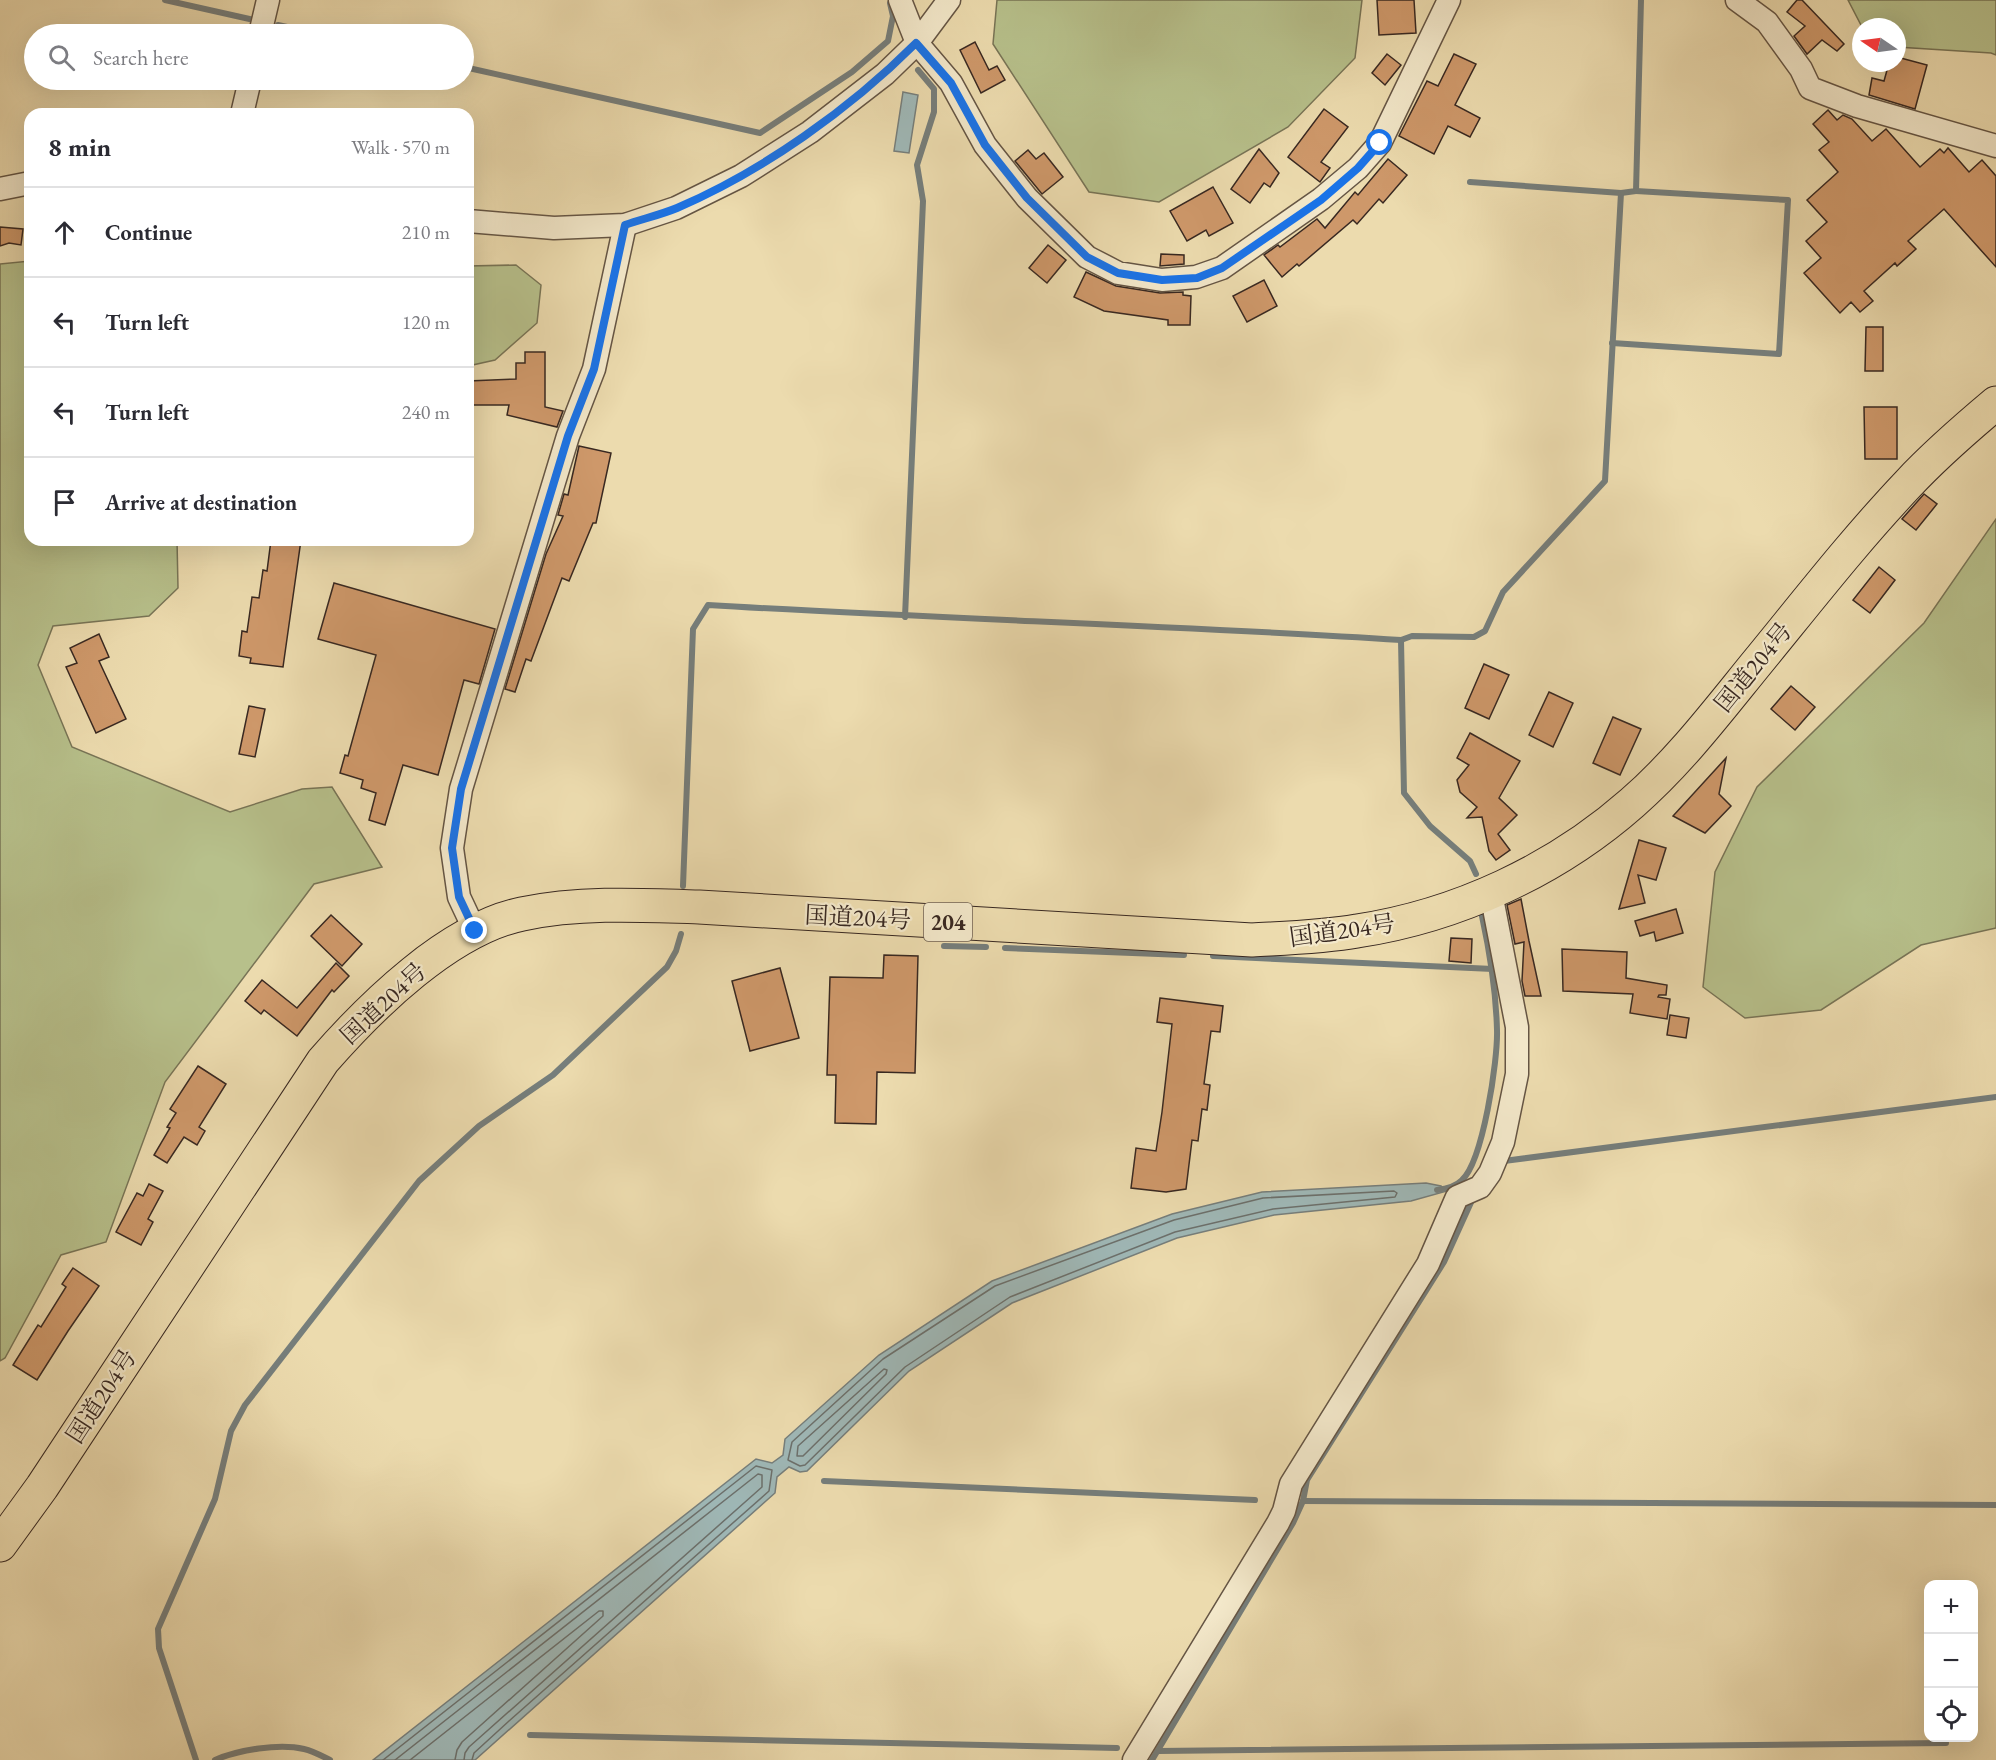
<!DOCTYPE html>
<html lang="en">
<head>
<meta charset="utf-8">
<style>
  :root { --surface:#fff; --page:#f2f2f3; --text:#2b2b33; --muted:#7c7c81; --line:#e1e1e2 }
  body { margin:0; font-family:"EB Garamond","Noto Serif JP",serif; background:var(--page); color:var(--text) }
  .controls { position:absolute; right:18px; bottom:18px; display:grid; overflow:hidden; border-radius:12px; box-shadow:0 6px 24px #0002 }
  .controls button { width:54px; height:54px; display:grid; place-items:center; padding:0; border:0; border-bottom:2px solid var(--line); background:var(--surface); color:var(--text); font:30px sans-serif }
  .compass { position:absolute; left:1852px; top:18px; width:54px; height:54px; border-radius:50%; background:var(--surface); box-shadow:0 6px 24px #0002; rotate:283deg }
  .stop { position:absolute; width:18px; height:18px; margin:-14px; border:4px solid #1a73e8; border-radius:50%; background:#fff }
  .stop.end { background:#1a73e8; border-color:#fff; box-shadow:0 2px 6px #0008 }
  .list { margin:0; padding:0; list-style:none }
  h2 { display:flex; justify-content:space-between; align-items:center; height:78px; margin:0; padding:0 24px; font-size:26px }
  h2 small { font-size:20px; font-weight:400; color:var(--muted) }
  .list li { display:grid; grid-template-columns:39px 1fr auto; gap:18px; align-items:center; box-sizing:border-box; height:90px; padding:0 24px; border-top:2px solid var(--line) }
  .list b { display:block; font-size:22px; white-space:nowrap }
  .list em { font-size:20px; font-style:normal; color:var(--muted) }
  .icon { flex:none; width:33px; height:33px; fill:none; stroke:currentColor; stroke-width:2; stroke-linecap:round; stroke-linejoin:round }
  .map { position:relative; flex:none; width:1996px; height:1760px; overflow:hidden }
  .search { position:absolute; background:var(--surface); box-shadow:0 6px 24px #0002; left:24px; top:24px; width:450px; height:66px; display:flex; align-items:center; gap:15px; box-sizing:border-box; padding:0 21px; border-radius:33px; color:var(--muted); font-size:22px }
  .panel { position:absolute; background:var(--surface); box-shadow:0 6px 24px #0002; left:24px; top:108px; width:450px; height:438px; border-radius:18px }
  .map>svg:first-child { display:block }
  .green { fill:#b7c08b; stroke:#787456; stroke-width:1.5 }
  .water { fill:#9fb8b7; stroke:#767e7b; stroke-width:1.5 }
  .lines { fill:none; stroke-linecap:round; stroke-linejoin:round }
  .shore { stroke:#6c706c; stroke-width:1.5 }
  .stream { stroke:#767e7b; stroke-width:6 }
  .building { fill:#ce986a; stroke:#382821; stroke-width:1.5 }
  .minor-casing { stroke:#655544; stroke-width:25 }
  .highway-casing { stroke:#382821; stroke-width:35 }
  .minor { stroke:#f3e8ca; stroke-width:22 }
  .highway { stroke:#ecdbae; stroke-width:33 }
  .route { stroke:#1a73e8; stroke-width:8 }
  .labels { text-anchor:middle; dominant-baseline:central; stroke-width:4.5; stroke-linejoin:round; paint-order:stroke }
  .shield { fill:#f3e8ca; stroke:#706254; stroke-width:1.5 }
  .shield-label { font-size:22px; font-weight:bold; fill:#382821 }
  .street-label { font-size:24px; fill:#382821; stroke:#f3e8ca }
</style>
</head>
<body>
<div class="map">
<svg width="1996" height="1760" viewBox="0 0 1996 1760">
  <rect width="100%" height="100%" fill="#ecdbae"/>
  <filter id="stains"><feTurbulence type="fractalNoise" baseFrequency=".00333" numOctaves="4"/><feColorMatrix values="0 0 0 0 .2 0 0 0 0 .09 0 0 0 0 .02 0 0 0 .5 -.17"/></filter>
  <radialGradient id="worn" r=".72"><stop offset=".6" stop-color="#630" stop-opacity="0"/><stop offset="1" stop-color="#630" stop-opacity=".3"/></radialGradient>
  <g class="green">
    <path d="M997,0h365l-7,58 -67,69 -129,75 -70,-10 -96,-148z"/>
    <path d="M1848,0h148v55l-5,-2 -94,-6v-20h-35z"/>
    <path d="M30,261v279h147l1,48 -29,28 -96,10 -15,39 34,82 158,65 72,-23 30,-2 50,80 -68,17 -149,198 -59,160 -45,13 -56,103 -5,3v-1097z"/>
    <path d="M516,265l25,20 -4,38 -42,37 -27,6v-100z"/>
    <path d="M1996,519v409l-75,17 -100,65 -76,8 -42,-31 12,-115 42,-85 167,-164z"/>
  </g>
  <g class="water">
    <path d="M903,92l15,3 -9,58 -15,-2z"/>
    <path d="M1426,1183l15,3 6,5 -36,10 -137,14 -97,23 -165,65 -103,68 -102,100 -7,1 -11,-5 -12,10 -2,16 -300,267h-102l383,-301 16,4 11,-8 2,-16 94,-84 113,-74 180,-67 90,-22z"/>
  </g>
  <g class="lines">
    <g class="shore">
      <path d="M1394,1191l3,2 -2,4 -122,12 -98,23 -165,65 -105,70 -100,98 -5,1 -12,-6 4,-18 91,-83 112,-73 179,-66 89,-22z"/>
      <path d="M884,1369l3,1 -1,4 -83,82h-6l1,-10z"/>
      <path d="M383,1760l373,-294 16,4 -3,21 -260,230 -35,32 -2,7"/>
      <path d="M395,1760l363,-286 4,1v12l-293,260 -4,6 -1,7"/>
      <path d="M410,1760l189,-149h4v5l-141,126 -5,8 -2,10"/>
    </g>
    <g class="stream">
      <path d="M165,0l89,20"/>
      <path d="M278,25l41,9"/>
      <path d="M464,67l296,66 92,-61 36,-31 5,-25 -3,-13"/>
      <path d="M1470,182l151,11 15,-2 5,-191"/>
      <path d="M1612,343l167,11 9,-154 -152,-9"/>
      <path d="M905,617l18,-416 -6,-36 17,-53v-23l-16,-19"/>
      <path d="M1401,640l3,153 26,33 40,35 6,13"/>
      <path d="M683,886l10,-257 15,-24c231,14 462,20 693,35l11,-4 62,1 11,-6 18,-39 102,-111 16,-288"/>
      <path d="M944,946l42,1"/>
      <path d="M1005,948l179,7"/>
      <path d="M1213,956l280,13"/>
      <path d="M1504,1161l492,-64"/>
      <path d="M1437,1190c8,-1 19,-4 25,-10 21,-19 36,-120 35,-150 -1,-39 -7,-77 -15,-114"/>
      <path d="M824,1481l431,19"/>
      <path d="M1303,1501l693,4"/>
      <path d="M530,1735l587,13"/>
      <path d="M1158,1751l788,-8"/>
      <path d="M196,1760l-37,-112 -1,-19 57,-130 16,-68 14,-26 174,-224 60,-55 74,-51 114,-108 9,-16 5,-17"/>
      <path d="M215,1760c23,-10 64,-17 89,-11 9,2 18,7 26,11"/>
      <path d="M1152,1760l141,-237 10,-22 4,-21 137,-218 29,-64"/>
    </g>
  </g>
  <g class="building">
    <path d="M1377,0h37l2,33 -37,2z"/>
    <path d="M1797,0h5l42,44 -7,7 -15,-11 -15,14 -13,-18 11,-10 -18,-14z"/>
    <path d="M975,42l14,28 8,-4 8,14 -24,13 -21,-43z"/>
    <path d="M1387,54l14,11 -16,20 -13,-12z"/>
    <path d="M1454,54l22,10 -21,41 25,13 -10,19 -22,-11 -14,28 -35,-18 28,-55 11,5z"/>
    <path d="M1897,57l30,8 -12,44 -46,-14 3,-17 12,3 5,-18h8z"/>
    <path d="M1324,109l24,18 -27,35 9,6 -10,14 -32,-25z"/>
    <path d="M1828,110l9,10 6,-5 9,4 20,22 14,-12 34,38 20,-18 4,4 4,-5 21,24 13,-12 14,16v91l-52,-58 -36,32 8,8 -19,17 -2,-3 -31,28 9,10 -13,11 -9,-10 -11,11 -36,-40 17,-15 -15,-17 21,-19 -20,-22 31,-28 -19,-22 10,-8 -16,-18z"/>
    <path d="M1259,149l20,24 -9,14 -6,-4 -14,20 -19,-14z"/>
    <path d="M1028,150l8,9 8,-6 19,24 -21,17 -27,-33z"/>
    <path d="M1388,159l19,16 -24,28 -4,-4 -22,25 -4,-4 -54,46 -2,-2 -15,13 -18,-22 14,-10 2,2 37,-28 8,9 30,-36 3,3z"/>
    <path d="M1213,187l20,36 -24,13 -3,-6 -19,11 -17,-30z"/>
    <path d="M0,227l23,2 -2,16 -12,-2 -9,3z"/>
    <path d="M1048,245l18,15 -19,23 -18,-15z"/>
    <path d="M1161,254l23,1v9l-24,2z"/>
    <path d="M1086,272l30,14 44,7 23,-1v3l8,1 -1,29h-22v-5l-64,-9 -30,-14z"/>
    <path d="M1264,280l13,26 -30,16 -14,-26z"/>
    <path d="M1866,327h17v44h-18z"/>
    <path d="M525,352h20v55l18,4 -6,16 -50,-12 2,-10h-41v-24l48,-2v-16h9z"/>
    <path d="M1864,407h33v52h-32z"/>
    <path d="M579,446l32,7 -15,70h-3l-24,58 -7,-3 -31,83 -5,-2 -11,33 -10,-3 41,-135 17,-38 -5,-1 6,-21 4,1z"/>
    <path d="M1924,494l13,10 -21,26 -14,-11z"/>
    <path d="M271,540h30l-18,127 -33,-4 1,-5 -12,-2 3,-25 5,1 5,-35 7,1 4,-28 4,1z"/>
    <path d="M1879,567l16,13 -25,33 -17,-13z"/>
    <path d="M334,583l161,46 -16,55 -15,-4 -26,95 -35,-10 -18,60 -16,-5 7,-27 -15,-5 2,-8 -23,-7 5,-18 3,1 28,-101 -58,-16z"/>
    <path d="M99,634l10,23 -10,4 27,58 -30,14 -30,-66 11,-4 -7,-15z"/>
    <path d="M1484,664l25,11 -20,44 -24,-11z"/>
    <path d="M1791,686l24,21 -20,23 -24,-21z"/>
    <path d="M1549,692l24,11 -20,44 -24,-12z"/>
    <path d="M249,706l16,3 -10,48 -16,-3z"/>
    <path d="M1613,717l28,12 -21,46 -27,-12z"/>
    <path d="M1470,733l50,28 -21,37 18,17 -19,19 12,16 -14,10 -7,-9 -7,-34 -15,1 10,-11 -17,-15 -3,-12 12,-15 -12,-7z"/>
    <path d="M1726,758l-7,36 12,12 -26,27 -32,-17z"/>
    <path d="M1639,840l27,8 -10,32 -18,-5 7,28 -26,6z"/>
    <path d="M1521,899l8,42 12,55h-16l-3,-15 2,-39 -9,2 -8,-39z"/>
    <path d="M1676,909l7,24 -27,8 -2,-9 -14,4 -5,-15z"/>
    <path d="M331,915l31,29 -20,22 -31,-30z"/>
    <path d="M1451,938l21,1 -1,24 -22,-2z"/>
    <path d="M1562,949l65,3 -1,26 41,7 -1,10h-7l-1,2 12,2 -3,20 -37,-6 3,-19 -70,-3z"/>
    <path d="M884,955l34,1 -3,117 -38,-1 -1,52 -41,-1 1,-48h-9l3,-98 53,1z"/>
    <path d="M336,963l13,13 -15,16 -2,-2 -35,46 -33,-26 -3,4 -16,-13 17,-21 35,28z"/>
    <path d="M780,968l19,70 -49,13 -18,-70z"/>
    <path d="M1160,998l63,8 -3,26 -9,-1 -7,53 6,1 -3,25 -5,-1 -4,32 -6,-1 -6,49 -20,3 -35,-4 5,-40 20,3 6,-39 10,-88 -15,-2z"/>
    <path d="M1670,1015l19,3 -3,20 -19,-3z"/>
    <path d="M198,1066l28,18 -27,43 6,4 -8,14 -13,-8 -17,26 -13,-8 16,-27 -3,-1 9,-14 -6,-4z"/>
    <path d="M149,1184l14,7 -15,28 5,3 -12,23 -25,-13 21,-39 6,3z"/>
    <path d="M73,1268l26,18 -31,45 -31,49 -24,-15 25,-40 3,2 25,-40 -4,-3z"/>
  </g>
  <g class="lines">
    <g class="minor-casing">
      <g id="minor">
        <path d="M900,0l17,43 34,40 34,62 42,53 60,59 31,16 44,7 34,-3 26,-9 99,-69 37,-31 22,-25 69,-143"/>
        <path d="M1737,0l30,22 34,47 9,19 47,18 139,40"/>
        <path d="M260,34l8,-34"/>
        <path d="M242,114l8,-34"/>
        <path d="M0,189l30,-6"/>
        <path d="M468,221l86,7 71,-3 51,-17 65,-32 69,-44 75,-58 32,-31 32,-43"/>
        <path d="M475,931l-16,-34 -7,-49 9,-59 107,-353 26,-67 31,-144"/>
        <path d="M1134,1760l144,-237 6,-12 7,-27 137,-220 29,-67 23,-10 10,-14 13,-31 14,-68v-47l-26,-134"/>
      </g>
    </g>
    <g class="highway-casing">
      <path id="highway" d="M0,1545l42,-58 281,-426c48,-55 126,-132 199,-147 58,-12 118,-9 177,-7l553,33c35,-2 71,-3 105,-9 100,-15 199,-61 275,-128 47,-41 85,-91 124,-139 50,-61 98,-123 152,-180 27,-29 57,-55 88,-81"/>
    </g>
    <use href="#minor" class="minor"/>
    <use href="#highway" class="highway"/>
  </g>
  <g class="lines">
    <path class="route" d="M475,931l-16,-34 -7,-49 9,-59 107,-353 26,-67 31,-144c17,-6 35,-10 52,-17 86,-37 173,-99 239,-165l35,40 34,62 42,53 60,59 31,16 44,7 35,-2 25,-10 99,-68 37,-32 22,-25"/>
  </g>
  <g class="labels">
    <rect class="shield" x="924" y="903" width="48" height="38" rx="4.5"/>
    <g class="shield-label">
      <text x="948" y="922">204</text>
    </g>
    <g class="street-label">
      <text transform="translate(1753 667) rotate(-51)">国道204号</text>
      <text transform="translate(858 917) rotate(3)">国道204号</text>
      <text transform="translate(1342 930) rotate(-8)">国道204号</text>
      <text transform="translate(383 1003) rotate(-43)">国道204号</text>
      <text transform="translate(101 1396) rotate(-57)">国道204号</text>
    </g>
  </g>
  <rect width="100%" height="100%" filter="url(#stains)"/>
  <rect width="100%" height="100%" fill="url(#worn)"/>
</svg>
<div class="controls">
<button>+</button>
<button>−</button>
<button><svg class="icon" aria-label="locate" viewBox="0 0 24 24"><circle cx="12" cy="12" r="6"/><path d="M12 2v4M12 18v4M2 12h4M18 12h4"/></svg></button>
</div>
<svg class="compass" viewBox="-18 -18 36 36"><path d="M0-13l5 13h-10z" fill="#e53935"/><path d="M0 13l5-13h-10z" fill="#7c7c81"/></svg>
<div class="stop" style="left:1380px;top:143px"></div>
<div class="stop end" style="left:475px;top:931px"></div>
<div class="search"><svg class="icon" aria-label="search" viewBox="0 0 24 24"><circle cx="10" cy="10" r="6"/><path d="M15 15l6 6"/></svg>Search here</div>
<section class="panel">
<h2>8 min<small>Walk · 570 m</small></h2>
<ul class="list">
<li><svg class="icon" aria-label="ahead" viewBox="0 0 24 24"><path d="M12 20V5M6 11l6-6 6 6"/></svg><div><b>Continue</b></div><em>210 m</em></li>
<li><svg class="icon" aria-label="left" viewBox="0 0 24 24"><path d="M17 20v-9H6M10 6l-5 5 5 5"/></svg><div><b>Turn left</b></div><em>120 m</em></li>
<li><svg class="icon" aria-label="left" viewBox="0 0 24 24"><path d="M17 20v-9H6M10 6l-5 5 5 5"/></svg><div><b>Turn left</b></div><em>240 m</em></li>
<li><svg class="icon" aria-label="arrive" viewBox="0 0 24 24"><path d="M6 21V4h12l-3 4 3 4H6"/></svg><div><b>Arrive at destination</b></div></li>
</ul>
</section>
</div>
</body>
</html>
